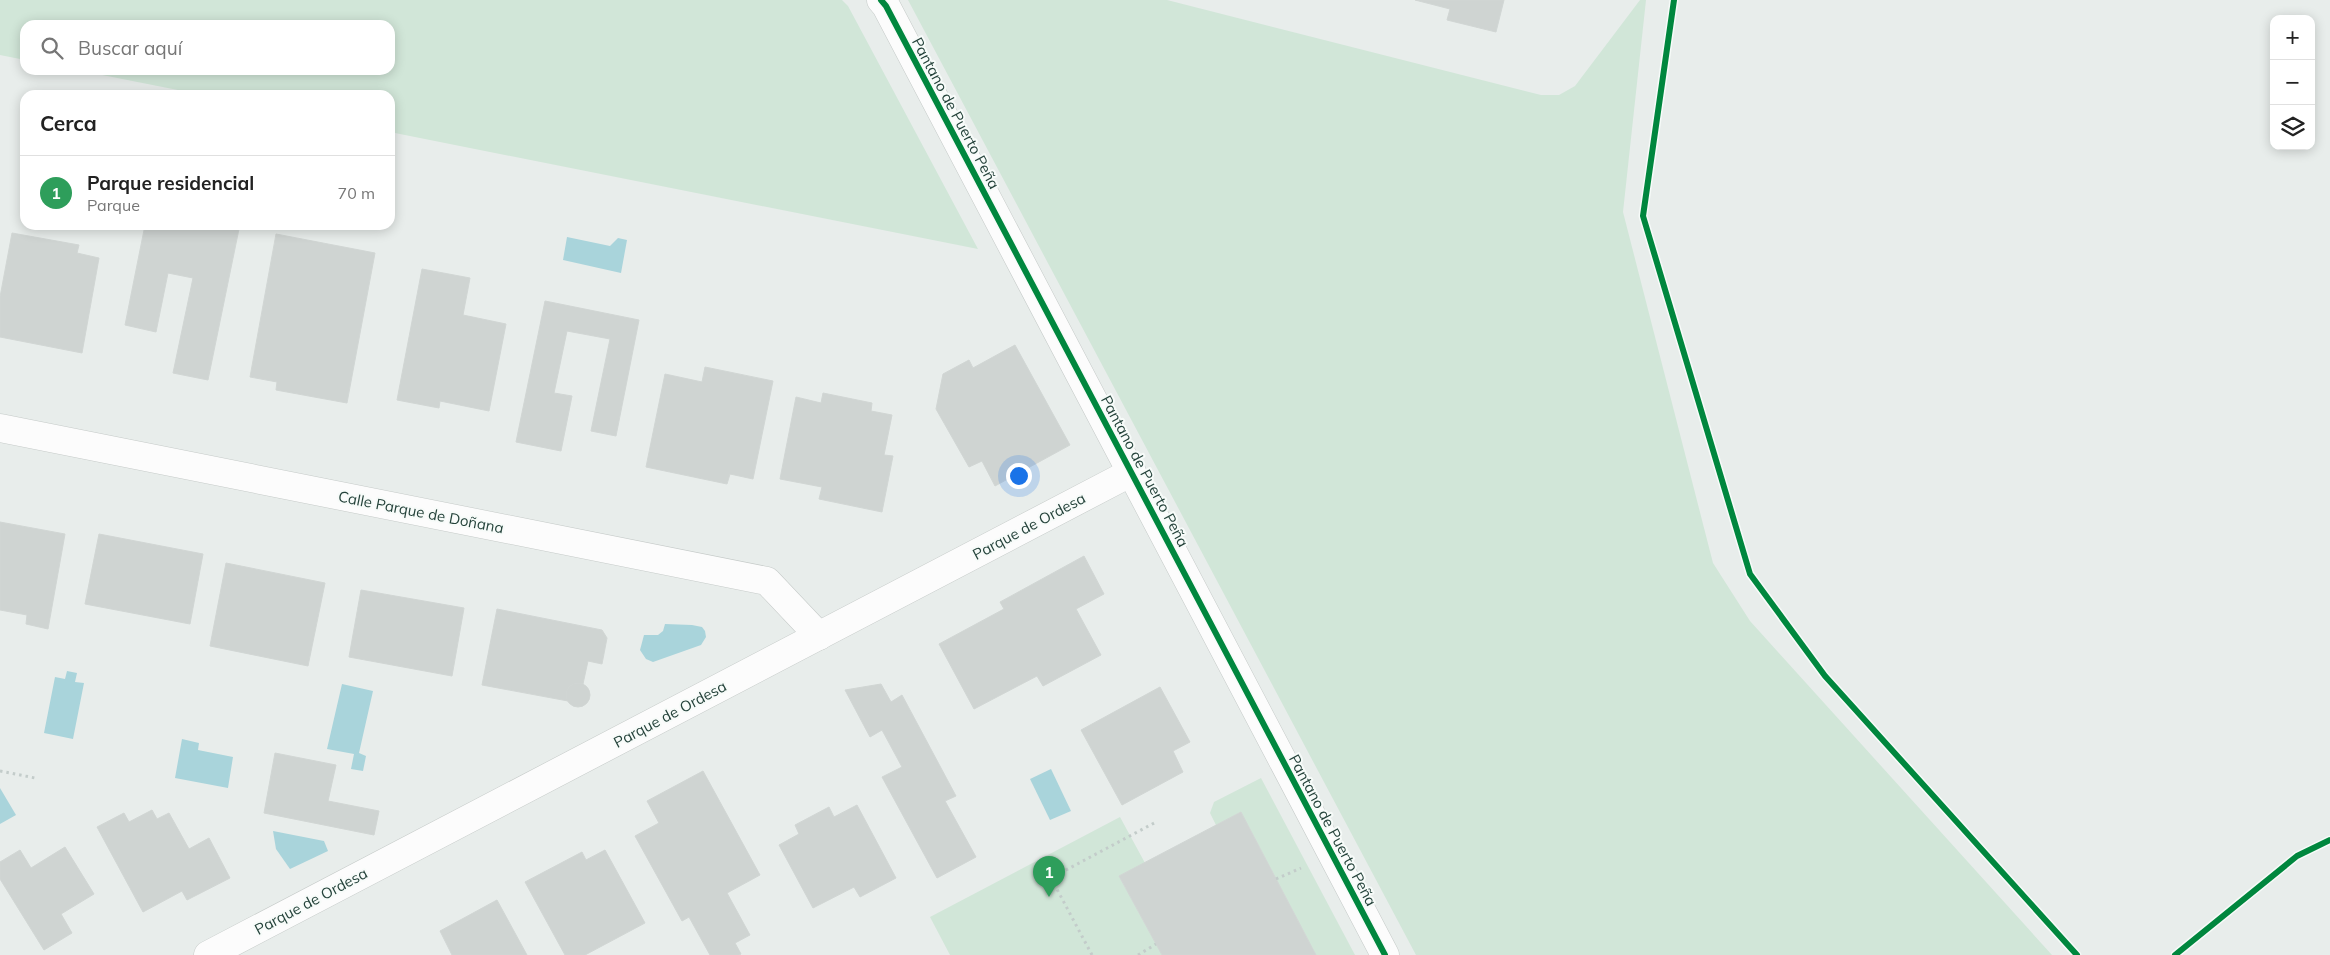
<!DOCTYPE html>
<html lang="es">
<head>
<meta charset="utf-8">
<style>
  :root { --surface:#fff; --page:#f6f6f6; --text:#222; --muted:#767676; --line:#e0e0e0; --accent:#697e78 }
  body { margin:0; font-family:Mulish,sans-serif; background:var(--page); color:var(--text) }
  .controls { position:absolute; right:15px; top:15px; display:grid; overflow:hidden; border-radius:10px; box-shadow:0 2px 12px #0003 }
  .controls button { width:45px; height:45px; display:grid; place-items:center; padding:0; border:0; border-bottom:1px solid var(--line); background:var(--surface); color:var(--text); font:25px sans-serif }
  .you { position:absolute; left:1018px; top:475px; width:18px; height:18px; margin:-12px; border:4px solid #fff; border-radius:50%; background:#1a73e8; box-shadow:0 0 0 8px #1a73e833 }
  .badge { display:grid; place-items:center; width:32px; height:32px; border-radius:50%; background:var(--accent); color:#fff; font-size:16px; font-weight:700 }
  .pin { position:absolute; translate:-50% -41px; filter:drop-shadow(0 1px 2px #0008) }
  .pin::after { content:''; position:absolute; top:26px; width:18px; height:15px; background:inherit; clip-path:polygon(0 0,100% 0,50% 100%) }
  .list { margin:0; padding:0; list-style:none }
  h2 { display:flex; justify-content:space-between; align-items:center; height:65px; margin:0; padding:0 20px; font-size:21px }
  h2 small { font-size:16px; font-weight:400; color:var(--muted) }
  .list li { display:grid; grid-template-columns:32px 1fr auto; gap:15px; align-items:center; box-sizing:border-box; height:75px; padding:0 20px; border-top:1px solid var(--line) }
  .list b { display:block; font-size:19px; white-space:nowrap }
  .list p { margin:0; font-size:16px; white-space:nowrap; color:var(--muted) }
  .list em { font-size:16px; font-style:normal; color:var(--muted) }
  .icon { flex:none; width:28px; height:28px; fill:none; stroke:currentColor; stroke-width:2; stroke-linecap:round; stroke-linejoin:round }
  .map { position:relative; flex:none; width:2330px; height:955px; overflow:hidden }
  .search { position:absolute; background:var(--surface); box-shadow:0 2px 12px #0003; left:20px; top:20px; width:375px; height:55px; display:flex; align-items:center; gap:12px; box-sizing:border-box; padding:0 18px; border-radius:15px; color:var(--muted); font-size:19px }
  .panel { position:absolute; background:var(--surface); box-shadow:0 2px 12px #0003; left:20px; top:90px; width:375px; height:140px; border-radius:15px }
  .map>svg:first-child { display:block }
  .green { fill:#d1e6d8 }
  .water { fill:#a9d4db }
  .building { fill:#cfd4d2; stroke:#d1d6d4 }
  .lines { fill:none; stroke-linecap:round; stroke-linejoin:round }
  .minor-casing { stroke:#c5cac8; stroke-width:29 }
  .path { stroke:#c3ccca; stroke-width:3; stroke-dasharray:2.5 4; stroke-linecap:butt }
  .minor { stroke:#fcfcfc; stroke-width:28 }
  .cycleway-casing { stroke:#f7fbf9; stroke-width:9 }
  .cycleway { stroke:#00873e; stroke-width:6 }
  .labels { text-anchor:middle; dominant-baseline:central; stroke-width:4; stroke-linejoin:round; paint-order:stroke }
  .street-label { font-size:15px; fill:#24423a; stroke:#f7fbf9 }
</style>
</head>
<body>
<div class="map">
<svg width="2330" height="955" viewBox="0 0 2330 955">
  <rect width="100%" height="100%" fill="#e8edeb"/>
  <g class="green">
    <path d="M0,0h842l6,6 130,243 -588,-117v-37h-187l-126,-25h313v-45h-365v35l-25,-5z"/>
    <path d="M908,0h259l374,95h18l16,-9 65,-86h6l-23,212 90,351 37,58 302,334h-636z"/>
    <path d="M1261,778l94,177h-39l-75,-143 -25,13 -6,-12 4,-11z"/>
    <path d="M1120,817l25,46 -26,13 43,79h-212l-20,-38z"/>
  </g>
  <g class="water">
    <path d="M567,237l43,9 8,-8 9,2 -6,33 -58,-13z"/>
    <path d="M665,624l27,1 10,2 3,4 1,6 -5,8 -48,17 -7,-3 -6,-9 4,-15h14l5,-4z"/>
    <path d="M67,671l10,2 -2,9 9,1 -11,56 -29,-6 11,-56 10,2z"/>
    <path d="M342,684l31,7 -14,62 7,3 -3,15 -12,-2 3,-15 -27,-5z"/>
    <path d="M182,739l17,4 -1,7 35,7 -5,31 -53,-10z"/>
    <path d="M1051,769l20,42 -21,9 -20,-41z"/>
    <path d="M0,788l16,27 -16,9z"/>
    <path d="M273,831l51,10 4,10 -38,18 -14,-20z"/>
  </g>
  <g class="building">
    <path d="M1415,0h89l-8,32 -49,-12 3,-11z"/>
    <path d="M145,225h76l18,4 -31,151 -35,-7 20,-95 -25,-5 -12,59 -31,-7z"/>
    <path d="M12,233l67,12 -2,8 22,5 -17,95 -82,-16v-40z"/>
    <path d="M276,234l99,19 -28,150 -71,-13 1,-8 -27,-5z"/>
    <path d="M422,269l48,9 -7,37 43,9 -17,87 -49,-10 -1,7 -42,-8z"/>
    <path d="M545,301l94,19 -23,116 -25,-5 19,-92 -43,-8 -13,62 18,3 -11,55 -45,-9z"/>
    <path d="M1015,345l55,100 -75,41 -13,-25 -13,6 -33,-58 7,-35 26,-14 4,8z"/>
    <path d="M705,367l68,14 -20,98 -23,-5 -3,10 -81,-17 19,-93 37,8z"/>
    <path d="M823,393l49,10 -1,8 21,4 -8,40 9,1 -11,56 -63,-13 3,-12 -42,-8 16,-82 25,6z"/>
    <path d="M0,522l65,12 -17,95 -22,-5 1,-9 -27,-5z"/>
    <path d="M99,534l104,20 -13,70 -105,-20z"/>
    <path d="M1084,556l20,38 -28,15 25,46 -58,31 -6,-10 -63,33 -35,-65 65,-35 -4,-7z"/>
    <path d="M226,563l99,20 -17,83 -98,-20z"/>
    <path d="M361,590l103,18 -12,68 -103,-19z"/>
    <path d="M497,609l105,21 5,8 -5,26 -14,-3 -5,23 -7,-1 -7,4 -3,7 2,7 -86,-16z"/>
    <circle cx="578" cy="695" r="12"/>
    <path d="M881,684l10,18 11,-7 54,101 -11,5 31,56 -39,21 -55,-101 20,-10 -20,-37 -12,7 -25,-47z"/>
    <path d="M1160,687l30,55 -17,9 10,21 -61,33 -41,-75z"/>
    <path d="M275,753l61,12 -8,36 51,10 -5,24 -110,-22z"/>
    <path d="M703,771l57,104 -33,18 23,42 -15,8 6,11 -2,1h-29l-21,-38 -7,4 -47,-85 24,-13 -12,-22z"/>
    <path d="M857,805l39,73 -36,19 -6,-10 -41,21 -34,-63 20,-11 -4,-9 34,-18 5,10z"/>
    <path d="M152,810l5,9 12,-6 20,36 20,-11 21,40 -43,22 -5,-9 -39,21 -46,-85 27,-14 5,9z"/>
    <path d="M1241,812l75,143h-154l-43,-79z"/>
    <path d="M65,847l29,47 -33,20 11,19 -28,17 -44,-71v-17l20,-12 11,18z"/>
    <path d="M605,850l40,73 -60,32h-20l-40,-73 57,-30 4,8z"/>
    <path d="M497,900l30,55h-75l-12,-24z"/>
  </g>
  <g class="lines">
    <g class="minor-casing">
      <g id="minor">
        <path d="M881,0l5,6 499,949"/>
        <path d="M0,428l767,153 52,55"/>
        <path d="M208,955l924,-483"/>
      </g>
    </g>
    <g class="path">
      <path d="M0,771l35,7"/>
      <path d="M1276,879l25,-11"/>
      <path d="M1092,955l-41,-77 105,-56"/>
      <path d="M1138,955l18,-11"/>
    </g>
    <use href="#minor" class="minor"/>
    <g class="cycleway-casing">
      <g id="cycleway">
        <path d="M881,0l5,6 499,949"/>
        <path d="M1674,0l-31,216 107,358 75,102 252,279"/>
        <path d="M2175,955l122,-99 33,-16"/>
      </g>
    </g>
    <use href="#cycleway" class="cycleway"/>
  </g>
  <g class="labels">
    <g class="street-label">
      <text transform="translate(956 113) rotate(62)">Pantano de Puerto Peña</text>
      <text transform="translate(1145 471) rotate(62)">Pantano de Puerto Peña</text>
      <text transform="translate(421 512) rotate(11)">Calle Parque de Doñana</text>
      <text transform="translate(1029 526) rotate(-28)">Parque de Ordesa</text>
      <text transform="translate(670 714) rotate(-28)">Parque de Ordesa</text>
      <text transform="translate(1333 830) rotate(62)">Pantano de Puerto Peña</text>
      <text transform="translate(311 901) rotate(-28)">Parque de Ordesa</text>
    </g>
  </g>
</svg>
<div class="controls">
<button>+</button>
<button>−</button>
<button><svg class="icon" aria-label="layers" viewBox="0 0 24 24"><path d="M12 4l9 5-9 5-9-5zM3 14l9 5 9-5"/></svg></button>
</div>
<div class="you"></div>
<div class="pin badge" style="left:1049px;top:897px;background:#2e9e5b">1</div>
<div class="search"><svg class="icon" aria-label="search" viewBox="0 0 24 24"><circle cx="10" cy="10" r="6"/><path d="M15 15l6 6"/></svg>Buscar aquí</div>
<section class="panel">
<h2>Cerca<small></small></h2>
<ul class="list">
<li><span class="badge" style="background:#2e9e5b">1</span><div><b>Parque residencial</b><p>Parque</p></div><em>70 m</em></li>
</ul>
</section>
</div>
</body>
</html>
